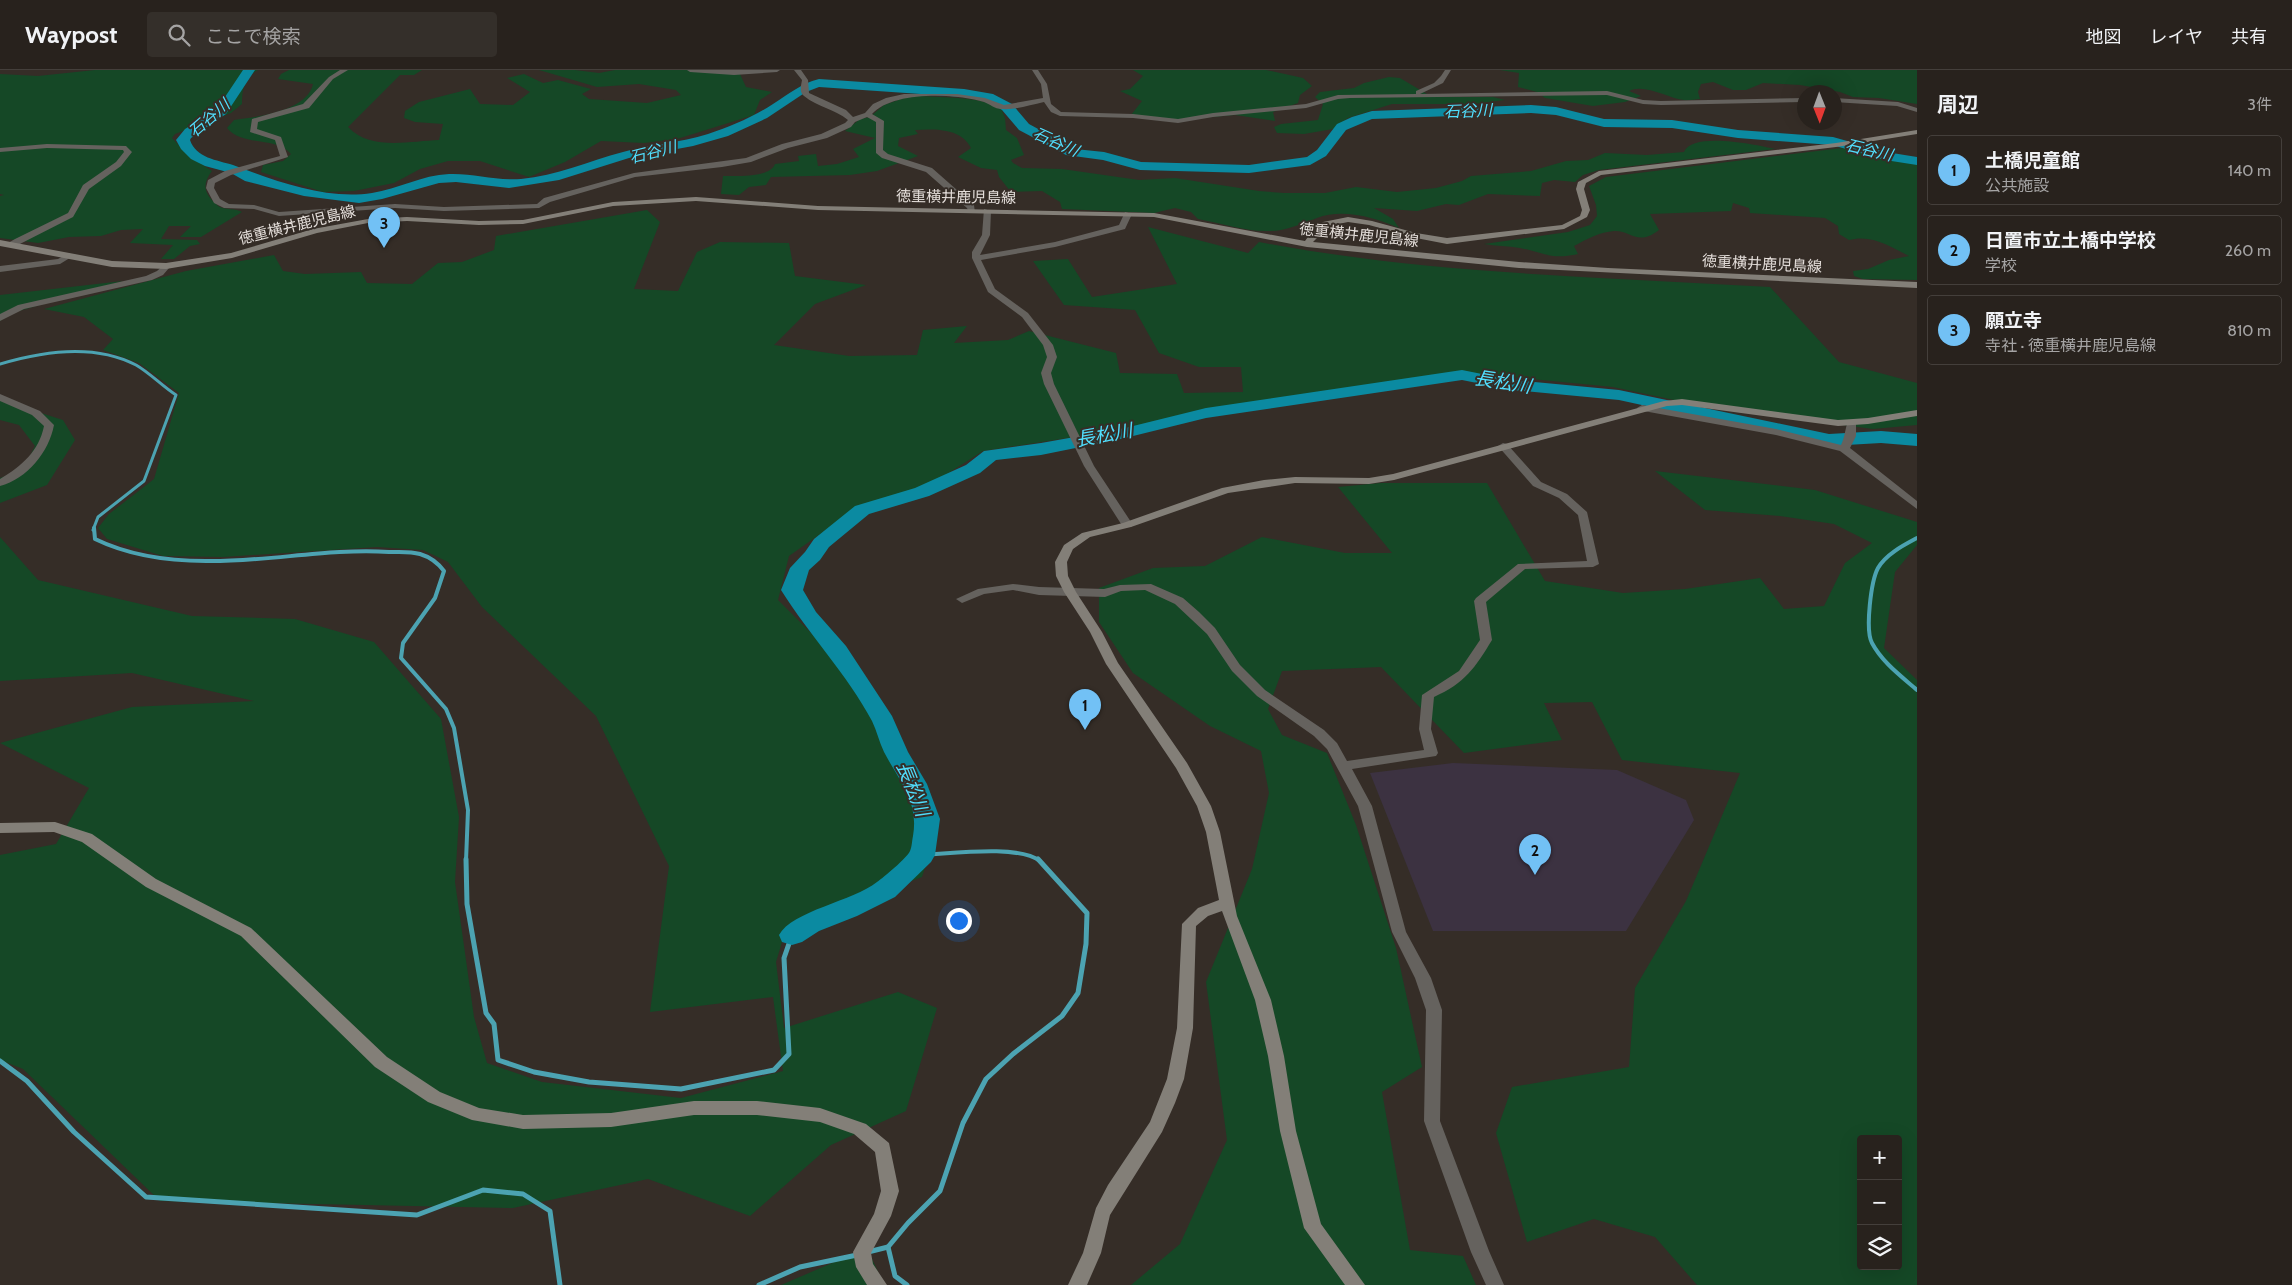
<!DOCTYPE html>
<html lang="ja">
<head>
<meta charset="utf-8">
<style>
  :root { --surface:#28221d; --page:#342f2a; --text:#f1f3f6; --muted:#a5a4a4; --line:#443f3b; --accent:#72c1f5 }
  body { margin:0; font-family:Cabin,"Noto Sans JP",sans-serif; background:var(--page); color:var(--text) }
  .controls { position:absolute; right:15px; bottom:15px; display:grid; overflow:hidden; border-radius:5px; box-shadow:0 5px 20px #0002 }
  .controls button { width:45px; height:45px; display:grid; place-items:center; padding:0; border:0; border-bottom:1px solid var(--line); background:var(--surface); color:var(--text); font:25px sans-serif }
  .compass { position:absolute; left:1797px; top:15px; width:45px; height:45px; border-radius:50%; background:var(--surface); box-shadow:0 5px 20px #0002; rotate:179deg }
  .you { position:absolute; left:958px; top:850px; width:18px; height:18px; margin:-12px; border:4px solid #fff; border-radius:50%; background:#1a73e8; box-shadow:0 0 0 8px #1a73e833 }
  .badge { display:grid; place-items:center; width:32px; height:32px; border-radius:50%; background:var(--accent); color:#111; font-size:16px; font-weight:700 }
  .pin { position:absolute; translate:-50% -41px; filter:drop-shadow(0 1px 2px #0008) }
  .pin::after { content:''; position:absolute; top:26px; width:18px; height:15px; background:inherit; clip-path:polygon(0 0,100% 0,50% 100%) }
  .list { margin:0; padding:0; list-style:none }
  h2 { display:flex; justify-content:space-between; align-items:center; height:65px; margin:0; padding:0 20px; font-size:21px }
  h2 small { font-size:16px; font-weight:400; color:var(--muted) }
  .list li { display:grid; grid-template-columns:32px 1fr auto; gap:15px; align-items:center; box-sizing:border-box; height:70px; margin:0 10px 10px; padding:0 10px; border:1px solid var(--line); border-radius:5px }
  .list b { display:block; font-size:19px; white-space:nowrap }
  .list p { margin:0; font-size:16px; white-space:nowrap; color:var(--muted) }
  .list em { font-size:16px; font-style:normal; color:var(--muted) }
  .icon { flex:none; width:28px; height:28px; fill:none; stroke:currentColor; stroke-width:2; stroke-linecap:round; stroke-linejoin:round }
  .map { position:relative; flex:none; width:1917px; height:1215px; overflow:hidden }
  header { display:flex; align-items:center; gap:30px; box-sizing:border-box; height:70px; padding:0 25px; background:var(--surface); border-bottom:1px solid var(--line) }
  header strong { font-size:24px }
  nav { display:flex; gap:28px; margin-inline-start:auto; font-size:18px }
  .search { width:350px; height:45px; background:var(--page); display:flex; align-items:center; gap:12px; box-sizing:border-box; padding:0 18px; border-radius:5px; color:var(--muted); font-size:19px }
  main { display:flex }
  aside { flex:1; background:var(--surface) }
  .map>svg:first-child { display:block }
  .education { fill:#3c3241 }
  .green { fill:#154826; fill-rule:evenodd }
  .lines { fill:none; stroke-linecap:round; stroke-linejoin:round }
  .stream-far2 { stroke:#4ca3b2; stroke-width:3 }
  .stream-far1 { stroke:#4ca3b2; stroke-width:4 }
  .stream { stroke:#4ca3b2; stroke-width:5 }
  .river { fill:#0b8aa1; fill-rule:evenodd }
  .street { fill:#65625e; fill-rule:evenodd }
  .secondary { fill:#837f78; fill-rule:evenodd }
  .labels { text-anchor:middle; dominant-baseline:central; stroke-width:4; stroke-linejoin:round; paint-order:stroke }
  .far-street-label { font-size:15px; fill:#e4deda; stroke:#352d27 }
  .far-water-label { font-size:16px; font-style:italic; fill:#51defd; stroke:#352d27 }
  .water-label { font-size:19px; font-style:italic; fill:#51defd; stroke:#352d27 }
</style>
</head>
<body>
<header>
<strong>Waypost</strong>
<div class="search"><svg class="icon" aria-label="search" viewBox="0 0 24 24"><circle cx="10" cy="10" r="6"/><path d="M15 15l6 6"/></svg>ここで検索</div>
<nav><a>地図</a><a>レイヤ</a><a>共有</a></nav>
</header>
<main>
<div class="map">
<svg width="1917" height="1215" viewBox="0 0 1917 1215">
  <rect width="100%" height="100%" fill="#352d27"/>
  <path class="education" d="M1453,693l164,7 69,30 8,20 -68,111h-193l-63,-158z"/>
  <g class="green">
    <path d="M95,0h163c-14,7 -16,20 -16,34l-11,9 -56,21 -3,4 16,17 24,16c-9,12 -9,20 2,31 2,1 3,4 6,5 7,3 15,1 22,5l-41,25h-21l11,-11h-22l-8,13 36,1 3,4 -10,2 -16,13h-13l12,-14 -43,-2 13,-14 -22,1 -20,6 -32,1 -31,6 -38,-5v-42l4,-1 -4,-1v-120l38,2z"/>
    <path d="M289,0h133l-8,5h-14l-52,52c22,24 62,14 91,13l4,-16 -28,-2 -11,-4 1,-7 14,-9 51,-13 10,15 33,1 17,-13 -23,-14 17,-4 19,9 15,-3 33,9 -9,5 7,5 58,4 34,-8 -5,-5 -37,-6 -42,3 -58,-17h36l24,3 16,-3h85l40,4 6,13 26,5 -12,8 -6,15 -77,24 -33,4 -43,-2 -36,21 -36,15 -49,-16h-32l-28,8 -26,14 -40,8 -31,1 -62,-20 2,-7 20,-4 8,-7c-15,-18 -48,-7 -64,-26l7,-8c24,-3 73,-9 79,-36l-35,-5 3,-5z"/>
    <path d="M1133,0h133l37,8 9,8 -12,9 -2,8 -25,9 2,9 -40,-6 -56,5 -48,-5 11,-14 -22,-10 10,-2 13,-13z"/>
    <path d="M1500,0h417v34l-38,-6 -26,-1 -13,-5 -40,-7 -37,-2 -17,7h-13l-20,-8 -12,2 -3,8 2,7c-5,0 -11,2 -16,1 -16,-2 -40,-17 -55,-9l12,5 -16,6 -32,4 -48,-8 -8,-6 -19,-5 1,-14z"/>
    <path d="M1389,7l11,1 32,19h61l12,3 -32,4h-81l-44,14 -15,11 -29,5 -27,-1 -3,-6 7,-3 37,-4 5,-16 -8,-7 5,-5 34,-4 10,-5z"/>
    <path d="M919,26c27,2 58,0 82,12l4,10 1,12 11,8 7,17 -13,5 2,3 9,5 40,1 77,11 36,-2 84,13 25,2h41l31,-6 41,5 39,-4 26,-7 9,-5 60,-5 35,-10 22,-1 17,-7 42,2 37,-3c8,-21 74,-7 91,-3l-176,21 -16,5 -8,7 -21,-2 -12,3 -2,13 -52,-2 -29,11 -13,-1 -29,7 -43,-3 19,11 6,9c-23,-10 -56,-20 -82,-10 -17,6 -32,14 -51,13 -22,0 -46,-8 -68,-12l-7,-7 -16,-4 -21,5 -92,-4 -2,-7 -18,-11 -31,1 -12,-15 -2,-7 -16,-2 -23,-11 13,-9c-10,-20 -36,-19 -56,-18l3,4 -19,4 -1,8 20,10 -41,15 -27,4 -79,2 -5,8 -17,2 -10,8 -18,-1 2,-18c13,0 47,2 52,-12l24,-3 -1,-5 18,-2 2,12 19,-2 22,-7 -6,-8 22,-11 -30,-7 15,-12 10,-2 14,-12 23,-8z"/>
    <path d="M1842,78l75,16v116l-54,-1 -9,-3 -1,-5 15,-2 21,-9 20,-4c-19,-10 -38,-22 -60,-16l-10,-6 -1,-8 -13,-8 -75,-5 -1,-5 -16,-5 -2,8 -81,3 9,16c-22,17 -28,0 -45,1 -14,1 -27,8 -40,15l4,8c-27,6 -33,-1 -58,-6 -12,-2 -24,-2 -36,-4l84,-12 22,-7 7,-9 -1,-11 -7,-19 17,-9z"/>
    <path d="M647,140l13,12 -26,67 44,2 19,-39 23,-10 69,1 6,33 71,9 -51,19 -41,41 75,11 68,-1 6,-25 44,-4 -13,17 54,-3 21,-9 87,22 4,20 57,1 7,19 59,-1 -2,-25h-42l-40,-14 -24,-43 -71,-5 -31,-44 35,-2 24,38 85,-13 -29,-57 100,26 11,-11c168,32 341,35 511,45l69,75 78,21v42l-44,4 -166,-22 -94,-20 -152,-15 -208,32 -141,27 -129,20 -55,35 -68,20 -71,50 -11,44 77,77 83,150 -16,50 -136,52 -10,33 8,66 114,-36 39,16 -31,103 -75,34 -81,71 -102,-37 -135,29 -353,-7 -137,-132 -23,-9v-205l56,-11 33,-56 -89,-45 132,-36 122,-6 -122,-28 -132,8v-144l38,43 154,36 103,3 79,23 67,77 18,98 -4,65 19,135 13,46 55,19 139,16 102,-27 -10,-74 -123,15 19,-146 -73,-150 -114,-109 -34,-45 -25,-12 -46,-3 -154,10 -60,-1 -56,-17 -9,-11 11,-14 45,-35 25,-86 -40,-30 -36,-13 10,-11 -29,-22 -40,-8 142,-38 88,-16 9,16 22,3 56,-2 6,11 45,1 26,-21 24,-1 32,-12 2,-14z"/>
    <path d="M123,211l-111,32 -12,8v-26z"/>
    <path d="M0,330l63,20 12,20 -28,45 -47,18v-25l23,-8 12,-24 -16,-21 -19,-5z"/>
    <path d="M1655,401l160,19 102,32v23l-22,27 -11,76 33,32v605h-220l-42,-48 -61,-18 -67,23 -31,-109 16,-46 117,-20 6,-79 51,-87 54,-128 -118,-13 -30,-58 -48,1 18,37 -98,13 -83,-86 -99,4 -14,38 14,26 45,18 29,72 40,123 26,119 -40,25 28,158 53,6 13,29h-345l49,-41 47,-104 -21,-158 46,-113 17,-76 -8,-42 -51,-25 -77,-53 -34,-51v-34l54,-20 52,-2 57,-29 83,16h47l-54,-66 43,-4h106l58,98 78,12 62,-4 75,-11 24,31 40,-3 21,-43 27,-20 -38,-19 -54,-8 -75,-6zM1861,1069h37v127h-37z"/>
    <path d="M867,1178l17,37h-103z"/>
  </g>
  <g class="lines">
    <path class="stream-far2" d="M0,294c43,-13 94,-21 136,1 14,8 26,21 40,30l-32,86 -46,36 -5,13"/>
    <g class="stream-far1">
      <path d="M94,458l1,11c35,17 73,22 111,22 62,1 122,-13 183,-9 10,0 21,-1 31,2 10,3 18,9 24,17l-9,27 -32,45 -2,15 45,51 8,19 14,82 -2,51"/>
      <path d="M1917,468c-13,7 -31,16 -39,30 -7,13 -13,62 -6,75 10,19 29,33 45,47"/>
      <path d="M922,785c28,-1 95,-11 118,6"/>
    </g>
    <g class="stream">
      <path d="M466,789l1,45 19,109 8,11 4,36 36,12 55,10 92,7 93,-19 15,-16 -5,-96 8,-23"/>
      <path d="M0,991l27,20 47,51 72,65 271,18 66,-25 40,4 27,17 10,74"/>
      <path d="M868,1182l20,-5"/>
      <path d="M759,1215l41,-18 57,-12"/>
      <path d="M907,1215l-12,-9 -7,-29 20,-24 32,-32 23,-68 23,-44 27,-25 49,-38 16,-23 8,-49 1,-31 -49,-54"/>
    </g>
    <g class="river">
      <path d="M243,0h12l-29,44 -35,24 -1,2c6,18 27,20 43,25 43,16 92,35 139,28 26,-4 50,-18 77,-19 24,-1 47,7 72,5 35,-3 68,-18 102,-27 28,-8 57,-9 85,-18 22,-7 45,-17 65,-30 16,-10 27,-20 46,-25l145,10 29,5 19,10 17,20 46,25 29,3 37,10 108,3 58,-8 10,-7 20,-26 15,-7 20,-6 159,-6 25,2 48,12 68,1 66,10 95,7 53,15 31,5v8l-32,-5 -53,-15 -94,-7 -66,-10 -68,-1 -48,-12 -25,-2 -159,6 -26,11 -20,26 -16,9 -61,8 -109,-3 -37,-10 -37,-5 -47,-25 -17,-20 -16,-10 -22,-3 -145,-10 -13,5 -39,26 -39,18 -35,10 -64,12 -70,22 -50,8 -53,-6 -17,1 -57,16 -23,4 -55,-7 -59,-15 -14,-8 -26,-7 -14,-7 -10,-10 -5,-9 9,-11 32,-20z"/>
      <path d="M1462,300l50,10 107,10 210,44 52,-3 36,3v12l-36,-3 -52,3 -210,-46 -107,-10 -50,-10 -256,38 -81,20 -84,17 -45,5 -16,13 -51,23 -60,18 -40,33 -9,13 -11,10 -6,20 13,22 30,34 46,70 16,36 19,32 13,35 -5,36 -4,7 -36,35 -38,19 -38,15 -17,11 -10,3 -10,-3 -3,-7c13,-24 74,-34 98,-53 7,-5 30,-24 33,-31 2,-4 2,-11 3,-15 6,-35 -14,-55 -29,-84 -5,-10 -7,-21 -12,-31 -25,-47 -63,-86 -91,-131l9,-22 15,-16 9,-13 41,-33 60,-18 51,-23 18,-14 57,-8 84,-15 81,-20z"/>
    </g>
    <g class="street">
      <path d="M340,0h8l-15,9 -24,29 -51,14 -1,7 24,8 7,20 -57,18 -16,8 -1,5 6,11 9,5 25,1 25,7 116,-8 49,3 93,-3 7,-6 90,-25 112,-15 36,-14 39,-10 24,-11 3,-3c-13,-11 -31,-13 -44,-24 -5,-4 -3,-10 -2,-16l-8,-10h7l7,10 1,13 37,17 7,7 12,-4 8,-9 13,-6 18,-4h53l28,4 19,7 39,-7 -2,-14 -9,-14h6l9,14 4,20 10,8 72,2 45,5 35,-6 93,-9 32,-9 78,-1v-3l18,-8 7,-7 4,-6h6l-8,13 -23,11 187,-3 36,9 18,1 143,-3v4l-143,3 -18,-1 -36,-9 -257,3 -12,1 -32,9 -93,9 -35,6 -45,-5 -73,-2 -9,-4 -7,-10c-14,3 -28,8 -42,7 -8,0 -12,-5 -18,-7 -28,-9 -92,-11 -112,12l12,7 -1,29 5,4 44,14 42,37 1,8h-6l-2,-5 -41,-36 -44,-14 -6,-5v-31l-9,-5 -12,5 -4,5 -24,11 -39,10 -37,14 -29,5 -87,10 -85,25 -11,6 -95,3 -49,-3 -116,8 -25,-7 -30,-1 -10,-5 -8,-15 2,-8 17,-9 55,-15 -5,-16 -25,-8 2,-13 51,-15 26,-27z"/>
      <path d="M687,0h93l-3,2 -43,3 -44,-3z"/>
      <path d="M1834,28l64,4 19,6v4l-20,-6 -63,-4z"/>
      <path d="M47,74l79,2 6,6 -11,14 -32,23 -16,28 -59,30h-6v-4l7,-4 53,-26 15,-28 33,-23 8,-10 -1,-2 -76,-2 -47,4v-4z"/>
      <path d="M984,139l7,2 -1,24 -10,20 75,-13 64,-17 6,-13 7,2 -7,15 -70,18 -74,13 14,29 33,24 25,32 4,12 -6,16 3,11 40,82 39,59 -2,2h-8l-39,-61 -40,-82 -3,-11 6,-16 -4,-12 -21,-28 -34,-25 -16,-34v-6l10,-17z"/>
      <path d="M69,183l4,3 -13,8 -60,8v-6l58,-7z"/>
      <path d="M166,193l3,1v4l-6,7 -11,5 -128,29 -24,12v-7l18,-9 128,-29 11,-5z"/>
      <path d="M0,324l40,17 14,14c-5,27 -27,54 -54,61v-7c22,-13 39,-28 44,-53l-12,-11 -32,-14z"/>
      <path d="M1642,335l134,24 65,16c4,-8 4,-16 7,-24h8v15l-6,12 67,53v8l-77,-58 -64,-16 -138,-25 -1,-2z"/>
      <path d="M1503,373l4,1 34,38 26,12 20,18 12,52 -6,3 -68,2 -39,33 6,38c-17,28 -27,43 -58,57l-3,32 7,24 -2,3 -84,13 20,37 34,126 25,46 11,32 -2,111 49,130 15,34h-18l-15,-33 -47,-131 2,-111 -11,-32 -23,-46 -34,-126 -31,-57 -13,-13 -57,-40 -25,-25 -25,-37 -32,-30 -30,-14 -24,1 -16,6 -66,-2 -26,-5 -29,4 -22,9 -6,-4 22,-10 35,-5 26,3 65,2 16,-4 31,-1 32,14 16,14 16,16 25,37 25,25 59,40 13,13 10,18 77,-11 -5,-21 3,-34 37,-24 21,-31 -6,-39 2,-3 42,-34 69,-3 -9,-46 -19,-17 -26,-12 -35,-40z"/>
    </g>
    <g class="secondary">
      <path d="M1917,60v4l-81,13 -235,28 -15,8 -2,6 6,21 -3,7 -23,12 -117,15 -31,-6 -47,-13 -21,-3 -19,4 -16,16 206,20 89,6 309,14v6l-398,-20 -212,-21 -153,-30 -336,-7 -122,-9 -83,5 -90,18 -44,1 -72,-4 -39,2 -51,10 -85,25 -66,11 -54,-2 -112,-21v-6l112,21 54,2 65,-10 82,-24 55,-10 39,-2 72,4 44,-1 90,-18 83,-5 122,9 336,7 151,28 8,-11 10,-8 25,-5 24,4 44,12 31,5 115,-13 18,-9 2,-6 -6,-21 2,-7 21,-11 237,-28z"/>
      <path d="M1682,329l156,21 30,-2 49,-8v6l-49,8 -30,2 -156,-21 -15,1 -273,74 -25,4 -74,-1 -67,10 -97,34 -41,10 -17,12 -6,13 1,14 8,16 26,40 16,31 69,100 24,43 9,26 17,84 34,84 13,56 12,75 25,93 44,61h-20l-41,-57 -24,-97 -12,-75 -13,-56 -33,-89 -14,5 -12,10 -3,102 -9,51 -9,24 -13,29 -52,83 -9,38 -14,32h-19l15,-32 13,-45 12,-23 42,-63 17,-43 10,-51 5,-104 16,-16 21,-8 -13,-68 -9,-26 -21,-38 -70,-104 -16,-32 -26,-40 -8,-16 -1,-14 9,-17 18,-12 41,-10 99,-35 42,-8 31,-3 74,1 24,-4 271,-73z"/>
      <path d="M55,752l37,12 64,45 95,49 136,129 53,35 39,16 44,7 88,-2 83,-12h63l63,7 46,16 23,19 10,48 -8,25 -20,37 2,11 14,21h-20l-11,-18 -3,-15 21,-38 7,-23 -6,-39 -21,-18 -34,-12 -63,-7h-63l-83,12 -88,2 -51,-9 -44,-18 -53,-35 -134,-131 -95,-49 -64,-45 -28,-10 -54,1v-10z"/>
    </g>
  </g>
  <g class="labels">
    <g class="far-street-label">
      <text transform="translate(956 127) rotate(1)">徳重横井鹿児島線</text>
      <text transform="translate(297 155) rotate(-14)">徳重横井鹿児島線</text>
      <text transform="translate(1359 165) rotate(6)">徳重横井鹿児島線</text>
      <text transform="translate(1762 194) rotate(3)">徳重横井鹿児島線</text>
    </g>
    <g class="far-water-label">
      <text transform="translate(1468 41) rotate(-2)">石谷川</text>
      <text transform="translate(209 48) rotate(-41)">石谷川</text>
      <text transform="translate(1056 72) rotate(24)">石谷川</text>
      <text transform="translate(1869 80) rotate(13)">石谷川</text>
      <text transform="translate(653 82) rotate(-14)">石谷川</text>
    </g>
    <g class="water-label">
      <text transform="translate(1503 312) rotate(9)">長松川</text>
      <text transform="translate(1104 365) rotate(-10)">長松川</text>
      <text transform="translate(913 719) rotate(68)">長松川</text>
    </g>
  </g>
</svg>
<div class="controls">
<button>+</button>
<button>−</button>
<button><svg class="icon" aria-label="layers" viewBox="0 0 24 24"><path d="M12 4l9 5-9 5-9-5zM3 14l9 5 9-5"/></svg></button>
</div>
<svg class="compass" viewBox="-18 -18 36 36"><path d="M0-13l5 13h-10z" fill="#e53935"/><path d="M0 13l5-13h-10z" fill="#a5a4a4"/></svg>
<div class="you"></div>
<div class="pin badge" style="left:1085px;top:660px">1</div>
<div class="pin badge" style="left:1535px;top:805px">2</div>
<div class="pin badge" style="left:384px;top:178px">3</div>
</div>
<aside>
<h2>周辺<small>3件</small></h2>
<ul class="list">
<li><span class="badge">1</span><div><b>土橋児童館</b><p>公共施設</p></div><em>140 m</em></li>
<li><span class="badge">2</span><div><b>日置市立土橋中学校</b><p>学校</p></div><em>260 m</em></li>
<li><span class="badge">3</span><div><b>願立寺</b><p>寺社 · 徳重横井鹿児島線</p></div><em>810 m</em></li>
</ul>
</aside>
</main>
</body>
</html>
